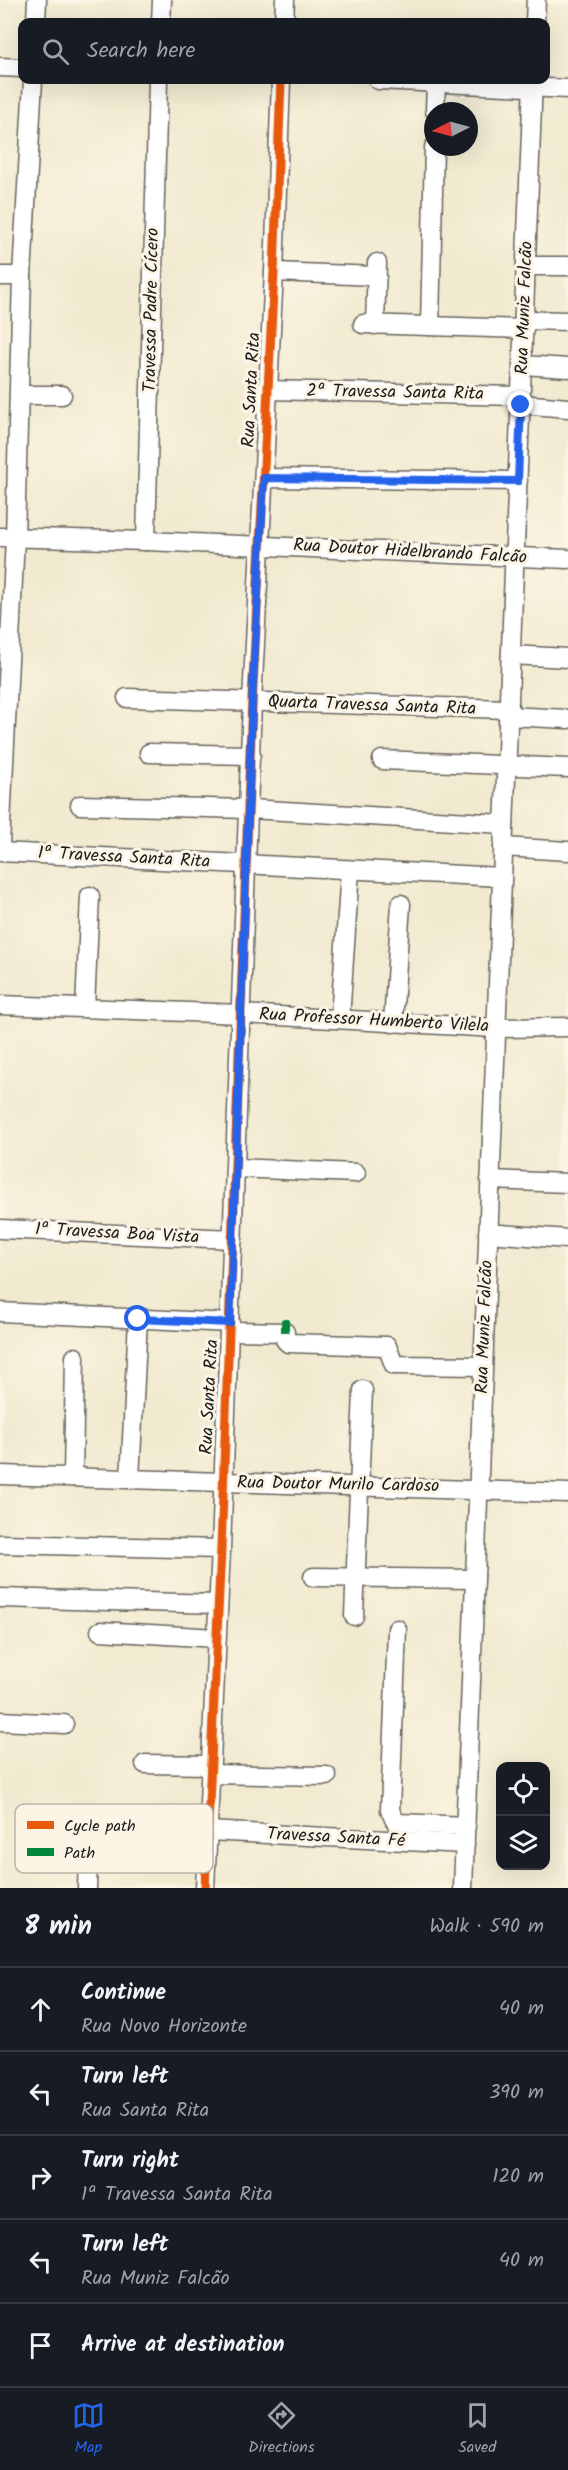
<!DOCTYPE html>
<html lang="en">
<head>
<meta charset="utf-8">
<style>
  :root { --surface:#171b24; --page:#242831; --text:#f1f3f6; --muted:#9ea1a6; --line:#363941; --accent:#2563eb }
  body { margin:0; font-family:Kalam,sans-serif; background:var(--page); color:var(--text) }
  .controls { position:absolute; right:18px; bottom:18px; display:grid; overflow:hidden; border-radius:12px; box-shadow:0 6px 24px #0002 }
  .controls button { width:54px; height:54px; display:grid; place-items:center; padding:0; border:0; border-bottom:2px solid var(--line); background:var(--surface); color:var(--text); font:30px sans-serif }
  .compass { position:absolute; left:424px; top:102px; width:54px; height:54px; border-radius:50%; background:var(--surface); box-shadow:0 6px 24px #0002; rotate:264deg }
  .stop { position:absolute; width:18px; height:18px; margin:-14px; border:4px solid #2563eb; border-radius:50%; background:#fff }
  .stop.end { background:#2563eb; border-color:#fff; box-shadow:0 2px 6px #0008 }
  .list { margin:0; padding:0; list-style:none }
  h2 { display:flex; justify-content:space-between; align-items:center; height:78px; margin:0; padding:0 24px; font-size:26px }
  h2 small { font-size:20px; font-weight:400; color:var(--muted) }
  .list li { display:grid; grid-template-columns:39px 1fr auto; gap:18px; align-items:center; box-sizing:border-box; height:84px; padding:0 24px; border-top:2px solid var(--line) }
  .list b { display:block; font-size:22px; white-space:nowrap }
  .list p { margin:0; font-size:20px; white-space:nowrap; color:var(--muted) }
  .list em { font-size:20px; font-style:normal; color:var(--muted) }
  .icon { flex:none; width:33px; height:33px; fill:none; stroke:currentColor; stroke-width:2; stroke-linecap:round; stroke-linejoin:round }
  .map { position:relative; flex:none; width:568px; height:1888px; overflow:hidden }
  .search { position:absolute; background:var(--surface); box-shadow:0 6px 24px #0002; left:18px; right:18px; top:18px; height:66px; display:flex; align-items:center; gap:15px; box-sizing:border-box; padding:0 21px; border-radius:12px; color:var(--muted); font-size:22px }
  .sheet { height:498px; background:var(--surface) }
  nav { display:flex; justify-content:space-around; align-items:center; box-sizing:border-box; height:84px; border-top:2px solid var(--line); background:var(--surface); font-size:16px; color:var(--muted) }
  nav a { display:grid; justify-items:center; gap:3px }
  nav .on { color:var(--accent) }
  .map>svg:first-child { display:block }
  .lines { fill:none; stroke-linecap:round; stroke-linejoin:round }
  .minor-casing { stroke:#67645b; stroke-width:21 }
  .minor { stroke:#fff; stroke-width:18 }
  .quiet { stroke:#00873e; stroke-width:8; stroke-dasharray:15 8; stroke-linecap:butt }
  .cycleway-casing { stroke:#fcf5e5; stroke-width:13 }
  .cycleway { stroke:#e8590c; stroke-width:9 }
  .route { stroke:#2563eb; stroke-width:8 }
  .labels { text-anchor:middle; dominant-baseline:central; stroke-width:6; stroke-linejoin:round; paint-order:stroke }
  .street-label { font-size:18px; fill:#1c1c1c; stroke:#fcf5e5 }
  .key { fill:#fcf5e5; stroke:#b9b4a9; stroke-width:1.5 }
  .key-label { font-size:16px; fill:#1c1c1c }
</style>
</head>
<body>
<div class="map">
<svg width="568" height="1888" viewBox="0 0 568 1888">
  <rect width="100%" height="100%" fill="#fcf5e5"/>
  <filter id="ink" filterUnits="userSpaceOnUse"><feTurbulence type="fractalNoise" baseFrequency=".0167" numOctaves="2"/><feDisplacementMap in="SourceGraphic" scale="12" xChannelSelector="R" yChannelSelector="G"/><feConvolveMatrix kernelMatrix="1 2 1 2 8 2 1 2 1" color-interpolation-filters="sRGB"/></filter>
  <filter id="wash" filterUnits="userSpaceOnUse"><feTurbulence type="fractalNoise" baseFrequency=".008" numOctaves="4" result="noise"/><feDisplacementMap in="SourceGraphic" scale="24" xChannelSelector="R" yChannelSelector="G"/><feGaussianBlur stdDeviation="1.35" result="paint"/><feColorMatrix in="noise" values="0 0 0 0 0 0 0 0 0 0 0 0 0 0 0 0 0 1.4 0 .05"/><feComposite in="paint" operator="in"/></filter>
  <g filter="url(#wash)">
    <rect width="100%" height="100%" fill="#f1ead0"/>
  </g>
  <g filter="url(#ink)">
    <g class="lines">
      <g class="minor-casing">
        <g id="minor">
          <path d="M36,22l1,-22"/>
          <path d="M161,22l1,-22"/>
          <path d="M284,22l1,-22"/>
          <path d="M535,22l1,-22"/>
          <path d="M0,67l22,1"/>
          <path d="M378,80l190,9"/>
          <path d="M435,111l1,-29"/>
          <path d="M526,266h42"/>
          <path d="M274,272l103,4"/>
          <path d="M0,276h22"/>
          <path d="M524,320l44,1"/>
          <path d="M363,324l161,5"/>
          <path d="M375,325l2,-62"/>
          <path d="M430,326l4,-179"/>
          <path d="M523,365l45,3"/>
          <path d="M268,390l253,6"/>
          <path d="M19,395h43"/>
          <path d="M521,404l47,4"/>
          <path d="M264,478l254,3"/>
          <path d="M0,537l146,4 422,18"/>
          <path d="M146,541l12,-461"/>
          <path d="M511,655l57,3"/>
          <path d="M127,698l382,11"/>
          <path d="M508,716l60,3"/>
          <path d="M149,753l102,2"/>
          <path d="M382,760l186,8"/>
          <path d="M80,805l170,4 254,15"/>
          <path d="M0,845l15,-307 7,-262 11,-196"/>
          <path d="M503,847l65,4"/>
          <path d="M0,852l502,25"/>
          <path d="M0,1005l242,9 254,14 72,-1"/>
          <path d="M85,1008l5,-112"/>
          <path d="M340,1019l10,-149"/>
          <path d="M393,1023l8,-119"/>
          <path d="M236,1168l120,5"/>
          <path d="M490,1180l78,3"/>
          <path d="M0,1229l233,10"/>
          <path d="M488,1233l80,6"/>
          <path d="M0,1312l230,11"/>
          <path d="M229,1331l56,1v8l3,3 99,3 7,19 89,1"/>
          <path d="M0,1475l568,18"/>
          <path d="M73,1477l2,-120"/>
          <path d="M130,1479l8,-160"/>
          <path d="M0,1544l221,5"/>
          <path d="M313,1577l162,2"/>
          <path d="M0,1598l218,6"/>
          <path d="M354,1616l9,-226"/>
          <path d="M397,1629l-7,181 5,11 5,2 66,3"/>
          <path d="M100,1631l116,7"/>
          <path d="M0,1721l64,3"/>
          <path d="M145,1764l65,1"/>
          <path d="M210,1774l117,2"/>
          <path d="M207,1831l258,13"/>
          <path d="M87,1888l2,-52"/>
          <path d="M205,1888l16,-339 31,-847 22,-430 7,-192"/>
          <path d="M463,1888l70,-1808"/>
        </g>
      </g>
      <use href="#minor" class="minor"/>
      <path class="quiet" d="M285,1332v-13"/>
      <g class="cycleway-casing">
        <path id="cycleway" d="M205,1888l16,-339 31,-847 22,-430 7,-192"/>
      </g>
      <use href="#cycleway" class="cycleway"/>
    </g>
  </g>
  <g class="lines" filter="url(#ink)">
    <path class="route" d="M138,1319l92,4 22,-621 12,-224 254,3 3,-76"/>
  </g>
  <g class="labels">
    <g class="street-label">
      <text transform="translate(525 308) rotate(-88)">Rua Muniz Falcão</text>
      <text transform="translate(152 310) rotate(-89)">Travessa Padre Cícero</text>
      <text transform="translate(252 390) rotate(-87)">Rua Santa Rita</text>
      <text transform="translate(395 393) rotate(1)">2ª Travessa Santa Rita</text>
      <text transform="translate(410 552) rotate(3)">Rua Doutor Hidelbrando Falcão</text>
      <text transform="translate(372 706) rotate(2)">Quarta Travessa Santa Rita</text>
      <text transform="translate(124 858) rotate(3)">1ª Travessa Santa Rita</text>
      <text transform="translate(374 1021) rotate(3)">Rua Professor Humberto Vilela</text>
      <text transform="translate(117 1234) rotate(3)">1ª Travessa Boa Vista</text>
      <text transform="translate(485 1327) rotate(-88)">Rua Muniz Falcão</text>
      <text transform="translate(210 1397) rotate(-87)">Rua Santa Rita</text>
      <text transform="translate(338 1485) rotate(1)">Rua Doutor Murilo Cardoso</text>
      <text transform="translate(336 1838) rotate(3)">Travessa Santa Fé</text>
    </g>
  </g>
  <rect x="15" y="1804" width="198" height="69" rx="9" class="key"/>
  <rect x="27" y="1821" width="27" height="8" fill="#e8590c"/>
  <rect x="27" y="1848" width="27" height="8" fill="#00873e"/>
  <g class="key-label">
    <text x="64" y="1831">Cycle path</text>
    <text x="64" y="1858">Path</text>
  </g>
</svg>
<div class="controls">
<button><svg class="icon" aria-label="locate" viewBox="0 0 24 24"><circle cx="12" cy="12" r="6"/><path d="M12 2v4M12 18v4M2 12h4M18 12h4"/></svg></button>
<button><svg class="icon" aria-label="layers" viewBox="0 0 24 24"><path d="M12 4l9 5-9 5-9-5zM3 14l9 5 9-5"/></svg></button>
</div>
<svg class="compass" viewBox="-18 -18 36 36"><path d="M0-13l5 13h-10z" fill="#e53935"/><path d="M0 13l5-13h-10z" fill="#9ea1a6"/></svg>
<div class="stop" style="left:138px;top:1319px"></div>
<div class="stop end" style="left:521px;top:405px"></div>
<div class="search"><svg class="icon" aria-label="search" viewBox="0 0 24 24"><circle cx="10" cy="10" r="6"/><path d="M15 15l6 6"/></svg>Search here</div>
</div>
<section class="sheet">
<h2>8 min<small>Walk · 590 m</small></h2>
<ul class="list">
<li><svg class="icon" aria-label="ahead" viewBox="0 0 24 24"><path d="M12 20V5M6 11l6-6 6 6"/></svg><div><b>Continue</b><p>Rua Novo Horizonte</p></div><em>40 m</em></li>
<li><svg class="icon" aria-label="left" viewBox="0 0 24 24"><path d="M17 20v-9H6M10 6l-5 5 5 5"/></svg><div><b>Turn left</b><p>Rua Santa Rita</p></div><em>390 m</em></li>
<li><svg class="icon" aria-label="right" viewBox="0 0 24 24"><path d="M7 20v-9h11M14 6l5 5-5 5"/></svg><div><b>Turn right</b><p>1ª Travessa Santa Rita</p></div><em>120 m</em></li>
<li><svg class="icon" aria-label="left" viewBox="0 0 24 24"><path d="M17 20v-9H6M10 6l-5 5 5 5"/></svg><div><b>Turn left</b><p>Rua Muniz Falcão</p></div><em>40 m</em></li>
<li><svg class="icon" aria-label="arrive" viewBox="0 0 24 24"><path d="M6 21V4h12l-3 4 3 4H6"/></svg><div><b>Arrive at destination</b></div></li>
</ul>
</section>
<nav>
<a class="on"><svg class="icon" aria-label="map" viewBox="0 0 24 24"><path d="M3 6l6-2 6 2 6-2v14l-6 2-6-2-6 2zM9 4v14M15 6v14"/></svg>Map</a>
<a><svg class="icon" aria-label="directions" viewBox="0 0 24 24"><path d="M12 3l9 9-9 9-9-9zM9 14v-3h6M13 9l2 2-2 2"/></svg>Directions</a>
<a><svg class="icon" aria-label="saved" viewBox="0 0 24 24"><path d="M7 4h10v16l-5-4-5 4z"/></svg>Saved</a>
</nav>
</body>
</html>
